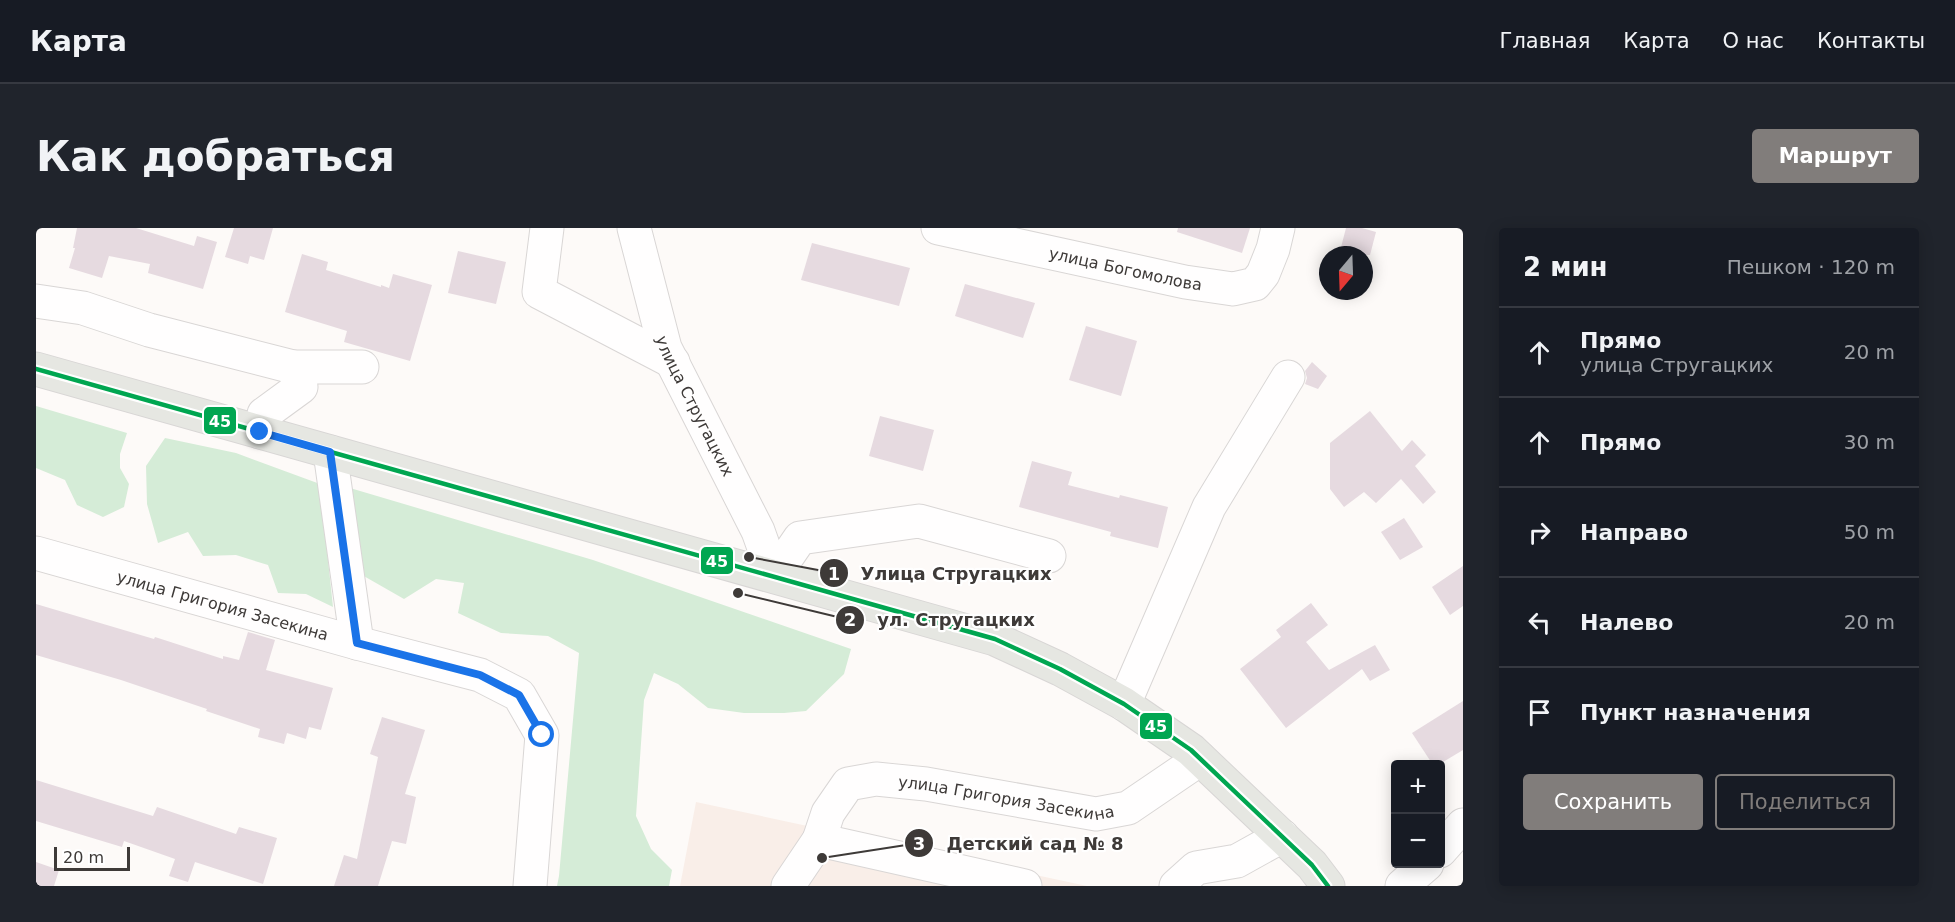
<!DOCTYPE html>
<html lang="ru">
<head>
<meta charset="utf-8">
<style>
  :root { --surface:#171b24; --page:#20242c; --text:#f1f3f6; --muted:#9ea1a6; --line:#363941; --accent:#817d7b }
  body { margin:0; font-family:"DejaVu Sans",sans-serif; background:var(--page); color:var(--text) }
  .controls { position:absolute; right:18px; bottom:18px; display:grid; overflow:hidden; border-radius:6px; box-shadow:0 3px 15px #0003 }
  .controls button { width:54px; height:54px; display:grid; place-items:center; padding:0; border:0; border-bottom:2px solid var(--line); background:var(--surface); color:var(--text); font:30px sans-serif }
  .compass { position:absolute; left:1283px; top:18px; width:54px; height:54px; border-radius:50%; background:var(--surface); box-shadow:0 3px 15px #0003; rotate:199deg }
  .scale { position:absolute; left:18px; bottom:15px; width:76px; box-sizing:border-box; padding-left:6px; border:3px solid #3e3a38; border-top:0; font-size:16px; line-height:21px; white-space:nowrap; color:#3e3a38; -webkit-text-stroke:4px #fff; paint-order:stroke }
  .stop { position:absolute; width:18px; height:18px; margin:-14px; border:4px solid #1a73e8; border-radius:50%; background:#fff }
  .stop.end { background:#1a73e8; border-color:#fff; box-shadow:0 2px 6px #0008 }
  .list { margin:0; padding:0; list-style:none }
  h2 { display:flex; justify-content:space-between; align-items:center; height:78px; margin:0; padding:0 24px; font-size:26px }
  h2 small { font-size:20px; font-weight:400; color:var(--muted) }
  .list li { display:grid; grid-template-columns:39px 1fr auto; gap:18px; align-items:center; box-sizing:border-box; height:90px; padding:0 24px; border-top:2px solid var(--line) }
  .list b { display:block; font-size:22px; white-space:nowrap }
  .list p { margin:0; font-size:20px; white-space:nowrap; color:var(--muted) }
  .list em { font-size:20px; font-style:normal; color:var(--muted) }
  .actions { display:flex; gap:12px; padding:18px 24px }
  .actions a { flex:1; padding:14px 0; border:2px solid var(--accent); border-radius:6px; text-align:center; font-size:21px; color:var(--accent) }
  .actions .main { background:var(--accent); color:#fff }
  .icon { flex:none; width:33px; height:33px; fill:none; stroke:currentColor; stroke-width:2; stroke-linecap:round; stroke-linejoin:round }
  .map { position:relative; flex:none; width:1427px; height:658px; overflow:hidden; border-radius:6px }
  header { display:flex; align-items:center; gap:36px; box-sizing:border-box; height:84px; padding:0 30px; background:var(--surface); border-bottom:2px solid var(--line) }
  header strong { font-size:28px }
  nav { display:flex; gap:33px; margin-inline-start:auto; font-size:21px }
  .intro { display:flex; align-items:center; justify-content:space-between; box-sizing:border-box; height:144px; padding:0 36px }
  h1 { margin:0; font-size:42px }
  .button { padding:15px 27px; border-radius:6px; background:var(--accent); color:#fff; font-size:21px; font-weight:700 }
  main { display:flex; gap:36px; padding:0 36px }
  aside { flex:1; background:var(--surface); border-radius:6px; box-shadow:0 3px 15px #0003 }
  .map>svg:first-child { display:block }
  .built { fill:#f9eee8 }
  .green { fill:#d5ecd7 }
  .building { fill:#e6dae0 }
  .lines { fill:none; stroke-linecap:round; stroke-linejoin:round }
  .minor-casing { stroke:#d9d6d5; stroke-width:35 }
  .major-casing { stroke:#d8d6d5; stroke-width:35 }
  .minor { stroke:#fffefe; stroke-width:33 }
  .major { stroke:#e6e7e2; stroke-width:33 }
  .bus-1-casing { stroke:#fff; stroke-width:9 }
  .bus-1 { stroke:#00a651; stroke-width:4.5 }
  .route { stroke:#1a73e8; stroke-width:8 }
  .labels { text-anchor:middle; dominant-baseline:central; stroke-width:4.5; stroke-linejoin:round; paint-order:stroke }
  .street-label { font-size:16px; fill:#3e3a38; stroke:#fff }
  .leader { fill:none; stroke:#3e3a38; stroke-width:2 }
  .callout-dot { fill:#3e3a38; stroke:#fff; stroke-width:2 }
  .mark-label { font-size:18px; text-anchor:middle; font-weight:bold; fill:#fff }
  .callout-label { font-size:18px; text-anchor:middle; font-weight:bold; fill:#3e3a38; stroke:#fff; stroke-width:4.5; stroke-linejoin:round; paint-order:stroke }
  .line-badge { stroke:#fff; stroke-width:2 }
  .badge-label { font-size:16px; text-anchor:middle; font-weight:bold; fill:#fff }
</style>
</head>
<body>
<header>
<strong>Карта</strong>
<nav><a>Главная</a><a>Карта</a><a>О нас</a><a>Контакты</a></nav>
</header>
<div class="intro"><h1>Как добраться</h1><a class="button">Маршрут</a></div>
<main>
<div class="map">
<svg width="1427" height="658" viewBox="0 0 1427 658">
  <rect width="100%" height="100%" fill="#fdfaf8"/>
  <path class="built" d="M660,574l391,84h-407z"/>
  <g class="green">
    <path d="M0,178l91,27 -7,21v14l9,16 -5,23 -21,10 -26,-12 -12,-25 -29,-12z"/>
    <path d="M129,210l71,15 84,31 13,123 -27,-13 -28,-1 -10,-28 -32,-10 -33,1 -15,-24 -30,11 -11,-39 -1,-38z"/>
    <path d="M314,260l243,72 258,89 -7,25 -38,37 -22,2h-40l-36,-5 -30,-24 -24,-11 -10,27 -8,116 15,33 21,21 -3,16h-112l2,-10 20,-223 -31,-17 -47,-3 -43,-20 6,-30 -28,-4 -32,20 -42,-24z"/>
  </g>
  <g class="building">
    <path d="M41,0h59l58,18 3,-10 20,6 -14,47 -55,-16 2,-9 -41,-8 -7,22 -33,-10 6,-20h-2z"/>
    <path d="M198,0h39l-9,32 -14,-4 -2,8 -23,-7z"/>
    <path d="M1142,0h72l-8,25 -65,-21z"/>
    <path d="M1310,0h16l14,4 -6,23h-31z"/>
    <path d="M776,15l98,25 -11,38 -98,-26z"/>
    <path d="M422,23l48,11 -10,42 -48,-11z"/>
    <path d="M266,26l26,8 -2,8 55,17v-2l8,3 4,-14 39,11 -22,76 -66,-19 3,-11 -62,-19z"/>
    <path d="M929,56l70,19 -12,35 -68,-22z"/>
    <path d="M1050,98l51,15 -16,55 -52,-16z"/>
    <path d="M1276,134l15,14 -9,13 -13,-5 2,-6 -2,-7z"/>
    <path d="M1334,183l32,40 10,-11 14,15 -11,11 21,26 -13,12 -22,-25 -25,24 -12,-11 -20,15 -14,-18v-46z"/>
    <path d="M844,188l54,14 -11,41 -54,-15z"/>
    <path d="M996,233l40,11 -4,13 51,13 1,-3 48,12 -10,41 -48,-12 1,-4 -92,-25z"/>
    <path d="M1368,290l19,29 -23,13 -19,-28z"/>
    <path d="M1427,338v40l-13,9 -18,-28z"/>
    <path d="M1275,375l17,22 -22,17 23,28 46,-25 15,25 -20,11 -8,-12 -76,59 -46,-59 41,-32 -5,-7z"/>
    <path d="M0,376l118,35 1,-2 68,22v-3l16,4 9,-28 27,8 -9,30 67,18 -12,42 -12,-3 -3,12 -19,-6 -3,11 -26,-7 2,-8 -54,-18 1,-2 -86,-29 -85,-25z"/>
    <path d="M1427,473v49l-25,15h-5l-21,-32z"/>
    <path d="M346,489l43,13 -20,64 11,3 -10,47 -14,-3 -14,45h-44l10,-31 13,4 21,-102 -8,-3z"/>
    <path d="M0,552l117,36 4,-9 79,27 3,-7 38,11 -14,46 -68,-22 -7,20 -19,-6 6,-17 -51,-18 -2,6 -86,-26z"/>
    <path d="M0,634l23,8 -5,16h-18z"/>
  </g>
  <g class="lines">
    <g class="minor-casing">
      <g id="minor">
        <path d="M511,0l-8,64 134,70"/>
        <path id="s1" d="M598,0l31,120 93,183 16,45"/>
        <path id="s2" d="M902,0l247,54 48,7 22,-5 8,-10 10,-25 5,-21"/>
        <path d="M0,73l47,7 66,22 144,37"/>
        <path d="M224,204l4,-18 37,-27 -8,-20h69"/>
        <path d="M294,224l27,191"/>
        <path id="s3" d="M0,325l321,90 123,32 39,20 23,40 -12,151"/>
        <path d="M738,348l26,-38 119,-17 130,35"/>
        <path d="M1088,476l85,-197 79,-130"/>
        <path id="s4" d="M783,612l9,-27 20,-29 28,-5 50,5 170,30 32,-6 72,-49"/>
        <path d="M1404,623l23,-26"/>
        <path d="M752,658l31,-46 206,46"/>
        <path d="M1140,658l20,-18 41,-7 45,-25"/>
        <path d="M1366,658l25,-22"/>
      </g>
    </g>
    <g class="major-casing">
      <path id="major" d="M0,141l959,270 65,30 64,35 67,46 121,115 16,21"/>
    </g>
    <use href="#minor" class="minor"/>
    <use href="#major" class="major"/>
    <g class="bus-1-casing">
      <path id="bus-1" d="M0,141l959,270 65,30 64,35 67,46 121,115 16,21"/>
    </g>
    <use href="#bus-1" class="bus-1"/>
  </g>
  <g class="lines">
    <path class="route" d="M224,204l70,20 27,191 123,32 39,20 23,40"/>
  </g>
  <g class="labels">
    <g class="street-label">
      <text stroke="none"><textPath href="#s2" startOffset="192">улица Богомолова</textPath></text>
      <text stroke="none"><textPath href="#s1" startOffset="189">улица Стругацких</textPath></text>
      <text stroke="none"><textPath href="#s3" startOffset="194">улица Григория Засекина</textPath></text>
      <text stroke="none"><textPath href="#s4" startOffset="224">улица Григория Засекина</textPath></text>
    </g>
  </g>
  <path class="leader" d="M713 329L798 345M702 365L814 392M786 630L883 615"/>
  <g class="callout-dot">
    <circle cx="713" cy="329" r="6"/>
    <circle cx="702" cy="365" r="6"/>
    <circle cx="786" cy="630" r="6"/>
    <circle cx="798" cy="345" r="15"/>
    <circle cx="814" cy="392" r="15"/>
    <circle cx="883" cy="615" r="15"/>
  </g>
  <g class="mark-label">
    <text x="798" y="352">1</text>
    <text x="814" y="398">2</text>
    <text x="883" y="622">3</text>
  </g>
  <g class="callout-label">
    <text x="920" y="352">Улица Стругацких</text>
    <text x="920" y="398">ул. Стругацких</text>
    <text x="999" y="622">Детский сад № 8</text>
  </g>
  <g class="line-badge">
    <rect x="167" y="178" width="34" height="29" rx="6" fill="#00a651"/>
    <rect x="664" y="318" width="34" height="29" rx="6" fill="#00a651"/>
    <rect x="1103" y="484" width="34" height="28" rx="6" fill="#00a651"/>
  </g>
  <g class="badge-label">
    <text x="184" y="199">45</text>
    <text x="681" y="339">45</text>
    <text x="1120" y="504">45</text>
  </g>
</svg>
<div class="controls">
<button>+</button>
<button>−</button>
</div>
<svg class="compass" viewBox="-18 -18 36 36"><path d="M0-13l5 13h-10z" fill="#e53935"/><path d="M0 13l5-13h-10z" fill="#9ea1a6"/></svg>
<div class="scale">20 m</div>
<div class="stop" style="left:506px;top:507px"></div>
<div class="stop end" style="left:224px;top:204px"></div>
</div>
<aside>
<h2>2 мин<small>Пешком · 120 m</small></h2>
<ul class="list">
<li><svg class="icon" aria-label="ahead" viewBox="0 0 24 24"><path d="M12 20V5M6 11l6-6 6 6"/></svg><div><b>Прямо</b><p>улица Стругацких</p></div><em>20 m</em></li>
<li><svg class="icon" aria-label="ahead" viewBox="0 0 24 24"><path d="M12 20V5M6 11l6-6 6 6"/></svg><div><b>Прямо</b></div><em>30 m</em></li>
<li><svg class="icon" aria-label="right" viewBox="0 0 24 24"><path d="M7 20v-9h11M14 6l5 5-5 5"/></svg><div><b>Направо</b></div><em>50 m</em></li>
<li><svg class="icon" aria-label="left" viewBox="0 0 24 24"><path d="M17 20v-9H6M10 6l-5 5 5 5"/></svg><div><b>Налево</b></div><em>20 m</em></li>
<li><svg class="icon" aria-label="arrive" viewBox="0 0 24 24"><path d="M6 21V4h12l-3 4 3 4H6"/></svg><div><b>Пункт назначения</b></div></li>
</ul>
<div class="actions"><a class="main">Сохранить</a><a>Поделиться</a></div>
</aside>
</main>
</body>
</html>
